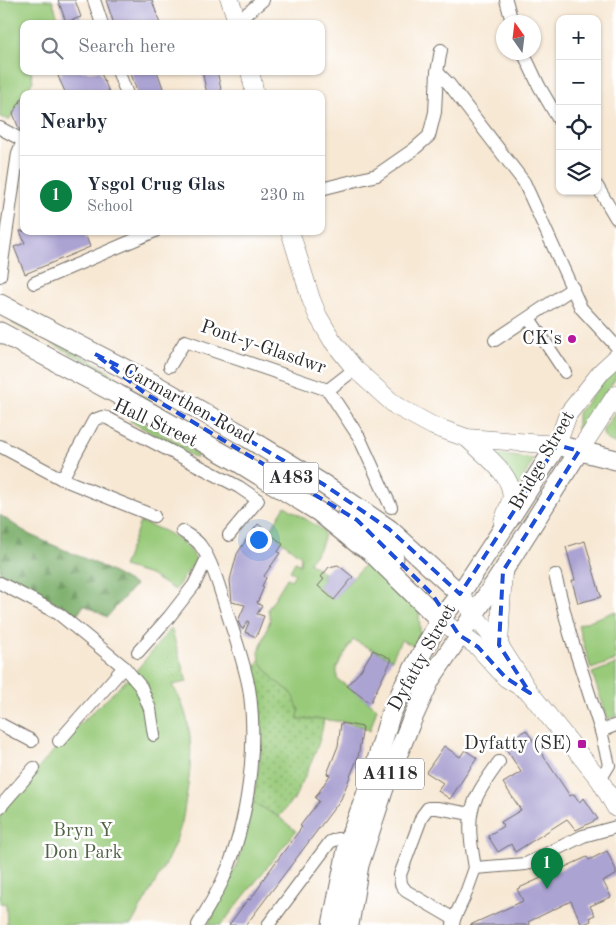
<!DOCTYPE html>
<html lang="en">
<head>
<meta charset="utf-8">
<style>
  :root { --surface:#fff; --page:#f6f6f7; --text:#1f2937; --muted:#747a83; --line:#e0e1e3; --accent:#0b8043 }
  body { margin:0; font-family:"Old Standard TT",serif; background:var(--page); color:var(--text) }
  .controls { position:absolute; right:15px; top:15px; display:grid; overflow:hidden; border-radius:10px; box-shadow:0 1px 4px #0004 }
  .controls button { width:45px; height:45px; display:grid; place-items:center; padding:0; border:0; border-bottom:1px solid var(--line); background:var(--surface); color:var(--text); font:25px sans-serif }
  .compass { position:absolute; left:496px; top:15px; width:45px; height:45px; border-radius:50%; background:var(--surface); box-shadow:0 1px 4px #0004; rotate:346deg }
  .you { position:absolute; left:258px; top:539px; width:18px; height:18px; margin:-12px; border:4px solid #fff; border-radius:50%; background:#1a73e8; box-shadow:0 0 0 8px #1a73e833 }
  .badge { display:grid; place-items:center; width:32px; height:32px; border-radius:50%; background:var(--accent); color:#fff; font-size:16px; font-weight:700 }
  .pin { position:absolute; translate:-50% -41px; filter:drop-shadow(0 1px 2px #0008) }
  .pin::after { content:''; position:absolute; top:26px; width:18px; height:15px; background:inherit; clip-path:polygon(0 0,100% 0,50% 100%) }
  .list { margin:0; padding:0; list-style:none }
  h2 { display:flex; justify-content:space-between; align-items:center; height:65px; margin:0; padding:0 20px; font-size:21px }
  h2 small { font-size:16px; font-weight:400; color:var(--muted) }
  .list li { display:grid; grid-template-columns:32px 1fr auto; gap:15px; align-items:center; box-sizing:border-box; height:80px; padding:0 20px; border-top:1px solid var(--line) }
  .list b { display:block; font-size:19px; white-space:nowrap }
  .list p { margin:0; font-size:16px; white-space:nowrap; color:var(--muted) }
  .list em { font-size:16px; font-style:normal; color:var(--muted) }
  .icon { flex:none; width:28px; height:28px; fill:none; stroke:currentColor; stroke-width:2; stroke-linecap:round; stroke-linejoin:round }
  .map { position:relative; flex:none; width:616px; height:925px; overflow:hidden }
  .search { position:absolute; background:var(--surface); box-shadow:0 1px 4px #0004; left:20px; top:20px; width:305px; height:55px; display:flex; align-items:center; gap:12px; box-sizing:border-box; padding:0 18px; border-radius:10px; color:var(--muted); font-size:19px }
  .panel { position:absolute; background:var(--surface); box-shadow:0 1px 4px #0004; left:20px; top:90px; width:305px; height:145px; border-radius:10px }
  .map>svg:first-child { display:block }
  .green { fill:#98ca79; stroke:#627a52 }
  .forest { fill:url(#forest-firs); stroke:#526c4a }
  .garden { fill:url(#garden-dots); stroke:#627a52 }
  .building { fill:#aba3d2 }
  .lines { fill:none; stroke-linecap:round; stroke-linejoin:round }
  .street-casing { stroke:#726d66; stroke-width:14 }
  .secondary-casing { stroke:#726d66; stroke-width:19 }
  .primary-casing { stroke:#726d66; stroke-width:21 }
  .street { stroke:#fff; stroke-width:12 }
  .secondary { stroke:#fff; stroke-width:18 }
  .primary { stroke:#fff; stroke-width:19 }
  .marked { fill:none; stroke:#1d4ed8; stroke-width:4; stroke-dasharray:10 6; stroke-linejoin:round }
  .poi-dot { fill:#b5179e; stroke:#fff; stroke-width:2 }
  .labels { text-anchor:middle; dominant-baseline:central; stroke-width:5; stroke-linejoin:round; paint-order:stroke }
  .shield { fill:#fff; stroke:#6b6b6b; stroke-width:1 }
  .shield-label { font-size:18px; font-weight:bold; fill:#2b2b2b }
  .poi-label { font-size:19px; fill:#2b2b2b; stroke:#fff; text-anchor:end }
  .street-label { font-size:19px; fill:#2b2b2b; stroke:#fff }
  .park-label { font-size:19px; fill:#516346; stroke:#fff }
</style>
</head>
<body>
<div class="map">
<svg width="616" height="925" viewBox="0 0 616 925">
  <defs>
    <pattern id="forest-firs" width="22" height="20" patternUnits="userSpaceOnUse" patternTransform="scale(1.25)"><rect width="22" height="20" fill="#7aae69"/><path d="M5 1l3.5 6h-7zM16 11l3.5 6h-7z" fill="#648e57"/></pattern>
    <pattern id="garden-dots" width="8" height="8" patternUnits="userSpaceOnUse" patternTransform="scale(1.25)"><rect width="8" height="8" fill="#98ca79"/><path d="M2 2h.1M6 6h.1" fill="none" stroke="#7ca463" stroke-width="1.8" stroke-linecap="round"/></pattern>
  </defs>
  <rect width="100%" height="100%" fill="#fff"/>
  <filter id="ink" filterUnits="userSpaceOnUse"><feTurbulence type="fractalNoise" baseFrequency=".02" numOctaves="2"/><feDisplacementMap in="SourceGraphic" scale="10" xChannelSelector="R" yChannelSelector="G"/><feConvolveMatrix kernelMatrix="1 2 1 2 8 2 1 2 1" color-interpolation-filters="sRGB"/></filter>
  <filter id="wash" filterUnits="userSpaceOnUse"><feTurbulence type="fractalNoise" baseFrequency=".0096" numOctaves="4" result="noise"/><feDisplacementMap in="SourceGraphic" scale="20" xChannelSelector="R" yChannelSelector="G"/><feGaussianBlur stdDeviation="1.12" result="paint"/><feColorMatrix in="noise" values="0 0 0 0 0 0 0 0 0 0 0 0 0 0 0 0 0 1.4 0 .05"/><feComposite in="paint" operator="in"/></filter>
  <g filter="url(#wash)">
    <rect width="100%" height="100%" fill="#f7e8d4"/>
    <g class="green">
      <path d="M0,0h52l8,24h-36v47h7l2,10 -24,39 -9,-3z"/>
      <path d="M13,320l85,44 41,30 12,6 -2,4 -12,-7 -40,-30 -85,-44z"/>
      <path d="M616,366v12l-35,51 -4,1v-16z"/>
      <path d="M616,411v33c-7,-4 -14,-5 -13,-14z"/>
      <path d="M133,417l66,37 -3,4 -66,-37z"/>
      <path d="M496,454l38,5 -17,30z"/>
      <path d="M285,506l38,24c4,12 -7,23 -14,32l15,11 -3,4 3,2 -6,8 15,13 34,-38 52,48 1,22 -6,14 -13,-6 -9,19 -39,-19 -16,27v12l40,29 -7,23c-14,-11 -54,-12 -72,-12l-3,-20 -4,-7 -17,-12 -14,-19 -1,-9 11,-32 -2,-11 19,-31 4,2 4,-6 -5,-3 5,-9 5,3 1,-9 -32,-24z"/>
      <path d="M140,522c20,6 47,17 56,38l-21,30 -25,-15 -27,-8z"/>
      <path d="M616,611v29l-2,1 2,19 -25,9 -13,-44z"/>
      <path d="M171,628l16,54 -15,3c22,33 21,70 15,107 -2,10 -3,21 -5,30 -10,37 -33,70 -51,103h-124l-1,-21 -6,-1v-90l62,-72 73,-69z"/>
      <path d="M616,664v52l-8,3 -16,-46z"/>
      <path d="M253,802l26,15 17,14 -75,94h-13l30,-62z"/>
    </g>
    <path class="forest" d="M0,515l30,20 67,29 38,21 -28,32 -23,-12 -6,9 -78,-41z"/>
    <path class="garden" d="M260,661l14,19 17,12 8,18 -1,9h26c-4,30 -18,55 -31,82l-1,-1 -13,17 -26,-15 7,-45v-53l-8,-34z"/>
    <g id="blocks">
      <g class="building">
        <path d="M58,0h17l6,17 -15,5z"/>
        <path d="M106,0h46l8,24h-46z"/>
        <path d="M61,71h39l10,23h-44l-8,-18 4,-2z"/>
        <path d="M130,71h27l8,23h-27z"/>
        <path d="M202,71h15l5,23h-15z"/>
        <path d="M24,95v37l-5,-3 -6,-16z"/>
        <path d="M20,231h64l6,16 -65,27 -11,-27 11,-4z"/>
        <path d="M258,524l25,20 -5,8 2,1 -16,23 2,2 -4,8 2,1 -7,16 5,3 -5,8 7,2 -8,21 -11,-5 4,-10 -2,-1 -4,8 -2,-1 -3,-7 7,-16 -13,-3 -2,-22 7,-26 11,-17z"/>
        <path d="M585,541l16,56 -23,6 -6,-22 3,-1 -9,-33z"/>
        <path d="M338,565l15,12 -19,23 -16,-14 6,-7 -3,-2 8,-10z"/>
        <path d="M373,650l19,9 -22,44 -23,-17 14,-16z"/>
        <path d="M341,723l22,4 -5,30 -17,42 -95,126h-17l19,-26 2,1 12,-17 -1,-1 41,-55 -2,-1 19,-25 -4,-3 15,-23 -3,-1 11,-28z"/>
        <path d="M526,730l44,66 4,-2 5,8 5,-4 14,21 -22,11 -9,-11 -52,33 -4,-8 -13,8 -10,-16 15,-10 -2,-4 20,-12 -18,-27 18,-11 -18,-28z"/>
        <path d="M444,746l16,11 5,-7 12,8 -27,41 -12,-8 5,-8 -17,-11z"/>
        <path d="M607,851l9,19v5l-13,6 8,16 -21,9 5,9 -5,2 1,4 -9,4 -11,-24 -43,21 2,3h-60l53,-24 -6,-12 70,-32 2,3z"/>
      </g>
    </g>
  </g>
  <g filter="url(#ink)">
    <use href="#blocks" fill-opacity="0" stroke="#726d66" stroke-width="1"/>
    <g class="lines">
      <g class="street-casing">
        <g id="street">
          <path d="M94,0l8,24"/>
          <path d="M506,0l6,22"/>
          <path d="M238,21l25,-21"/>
          <path d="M523,52l16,34 21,36"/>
          <path d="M118,71l9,23"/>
          <path d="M437,72l12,12 75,98 57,126 35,38"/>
          <path d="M0,128l24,13"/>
          <path d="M597,186l19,32"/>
          <path d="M321,189l56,-14 36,-25 16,-14 6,-24 2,-40 4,-22"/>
          <path d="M0,276l18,-123 5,-12"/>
          <path d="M34,283l121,-52"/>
          <path d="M529,318l36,54"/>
          <path d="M495,340l78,-52"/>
          <path d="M170,366l15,-25 143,49"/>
          <path d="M355,369l-27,21 31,47 32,70"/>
          <path d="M0,446l62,33 92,37"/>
          <path d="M62,479l32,-59 8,-3 5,1 132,69 19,13 -29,35"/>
          <path d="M182,531c5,4 14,8 18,14 12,15 21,47 27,67 8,25 17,50 22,76 9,57 -1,134 -24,187 -7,17 -18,34 -27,50"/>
          <path d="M555,575l15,59 31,97 8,34 -9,15"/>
          <path d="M0,583l59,31 65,53 17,20 9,22 4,26"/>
          <path d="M138,652l31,-35 25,-32 13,-27"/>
          <path d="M0,724l32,17"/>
          <path d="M601,731l15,-6"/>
          <path d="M59,741l65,-74"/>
          <path d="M0,807l34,-39"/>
          <path d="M475,868c-3,-19 -8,-43 -2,-62 5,-16 17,-31 26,-44"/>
          <path d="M454,919l-48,-28 -5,-7 -1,-9 22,-59 6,-8h9l34,6"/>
          <path d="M268,925l62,-83 7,-3 12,1"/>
          <path d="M453,925l1,-6 12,-26 9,-25 51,-4 57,-28 33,-9"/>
        </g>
      </g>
      <g class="secondary-casing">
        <g id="secondary">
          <path d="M230,0l8,24"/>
          <path d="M250,71l5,23"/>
          <path d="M290,231l21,68 7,17 14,24 23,29 41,37 37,20 34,12 90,7 11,-31 34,-43 14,-13"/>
          <path d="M467,438c15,15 49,38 44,62 -2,7 -6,15 -8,22"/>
          <path d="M579,451l37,-56"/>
          <path d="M460,594l14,21 25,30 31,48 70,87 16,28"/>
          <path d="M440,620l38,27 28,31 20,12"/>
          <path d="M499,645l4,-74"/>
        </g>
      </g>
      <g class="primary-casing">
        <g id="primary">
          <path d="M0,304l152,79 96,55 75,46 66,45 71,65"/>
          <path d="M0,332l117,62 116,65 86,53 38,31 13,8 70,69"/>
          <path d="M347,514l10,6 37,38"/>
          <path d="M332,925l17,-85 20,-53 21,-71 15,-32 35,-64 20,-26 35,-53 62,-96 59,15"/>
          <path d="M349,925l10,-60 25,-77 26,-64 20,-44 73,-109 76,-120"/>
        </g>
      </g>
      <use href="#street" class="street"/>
      <use href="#secondary" class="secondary"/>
      <use href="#primary" class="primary"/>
    </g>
  </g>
  <path class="marked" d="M95,354l57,29 171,101 66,45 71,65 97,-149 22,6 -76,120 -4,74 31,48 -24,-15 -28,-31 -19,-12 -27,-41 -75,-74 -211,-126z"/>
  <g class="poi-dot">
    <circle cx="572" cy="339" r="5"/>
    <rect x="577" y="739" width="10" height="10" rx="2.5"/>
  </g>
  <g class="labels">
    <g class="shield">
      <rect x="263.5" y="462.5" width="55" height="31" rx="4"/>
      <rect x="356" y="758.5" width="68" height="31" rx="4"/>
    </g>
    <g class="shield-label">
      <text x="291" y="478">A483</text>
      <text x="390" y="774">A4118</text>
    </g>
    <g class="poi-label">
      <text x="562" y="339">CK's</text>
      <text x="572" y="744">Dyfatty (SE)</text>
    </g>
    <g class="street-label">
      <text transform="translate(263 348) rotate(19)">Pont-y-Glasdwr</text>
      <text transform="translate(188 405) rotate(29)">Carmarthen Road</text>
      <text transform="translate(155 424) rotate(25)">Hall Street</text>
      <text transform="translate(543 461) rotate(-60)">Bridge Street</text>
      <text transform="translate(423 658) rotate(-61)">Dyfatty Street</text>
    </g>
    <g class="park-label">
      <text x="83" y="831">Bryn Y<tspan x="83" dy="22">Don Park</tspan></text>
    </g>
  </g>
</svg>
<div class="controls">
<button>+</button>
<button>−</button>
<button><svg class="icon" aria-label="locate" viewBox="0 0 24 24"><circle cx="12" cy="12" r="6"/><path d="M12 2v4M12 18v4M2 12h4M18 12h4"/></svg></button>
<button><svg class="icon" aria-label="layers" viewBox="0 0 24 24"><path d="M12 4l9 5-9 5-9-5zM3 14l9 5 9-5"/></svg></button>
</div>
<svg class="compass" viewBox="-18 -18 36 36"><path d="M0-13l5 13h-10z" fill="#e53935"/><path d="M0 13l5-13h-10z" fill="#747a83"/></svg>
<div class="you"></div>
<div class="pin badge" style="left:547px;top:889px">1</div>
<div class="search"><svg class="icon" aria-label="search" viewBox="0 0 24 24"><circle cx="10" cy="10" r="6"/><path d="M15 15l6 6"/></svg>Search here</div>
<section class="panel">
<h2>Nearby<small></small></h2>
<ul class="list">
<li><span class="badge">1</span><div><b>Ysgol Crug Glas</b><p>School</p></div><em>230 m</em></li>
</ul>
</section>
</div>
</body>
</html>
